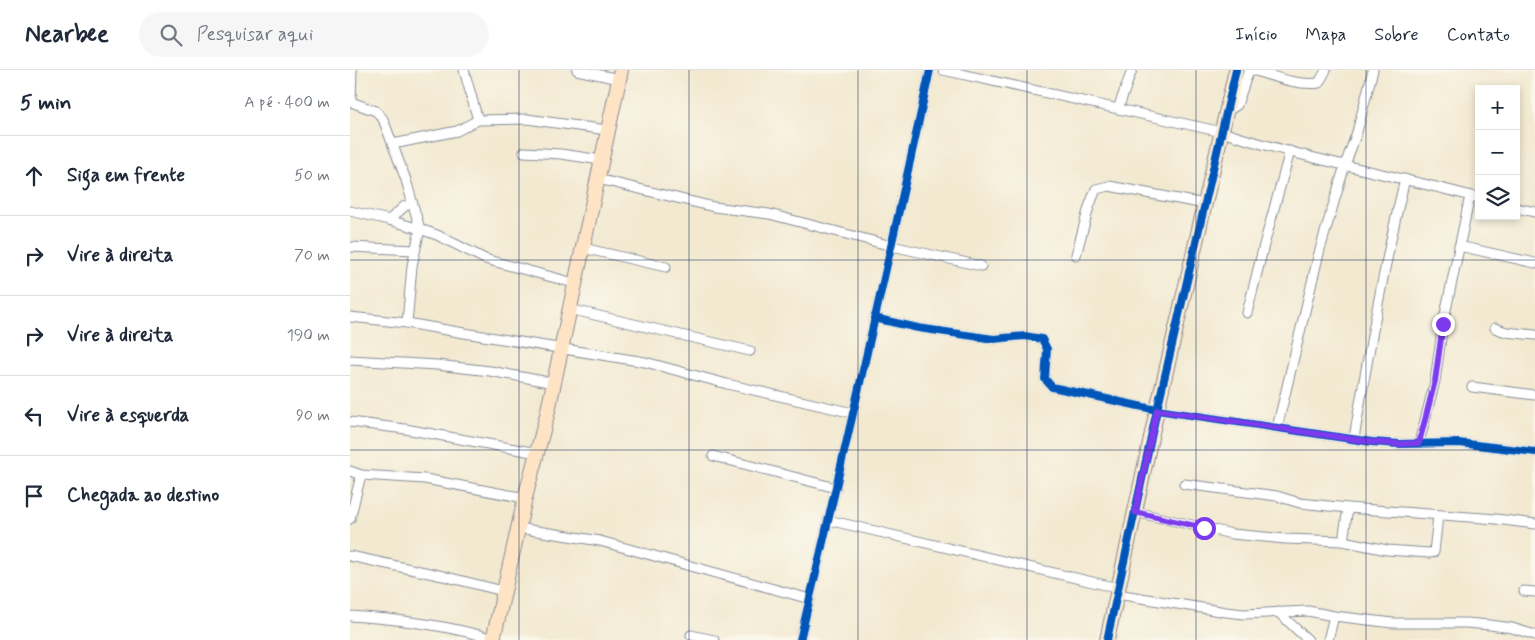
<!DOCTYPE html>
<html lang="pt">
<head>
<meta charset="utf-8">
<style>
  :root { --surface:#fff; --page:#f6f6f7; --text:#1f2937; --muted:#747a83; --line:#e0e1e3 }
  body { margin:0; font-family:Mynerve,sans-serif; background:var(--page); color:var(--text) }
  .controls { position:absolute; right:15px; top:15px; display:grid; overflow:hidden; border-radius:0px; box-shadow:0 2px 8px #0003 }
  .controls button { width:45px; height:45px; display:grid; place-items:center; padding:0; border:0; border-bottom:1px solid var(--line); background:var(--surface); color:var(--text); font:25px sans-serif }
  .stop { position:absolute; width:15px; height:15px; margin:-11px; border:4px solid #7c3aed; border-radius:50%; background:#fff }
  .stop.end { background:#7c3aed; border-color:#fff; box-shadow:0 1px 5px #0008 }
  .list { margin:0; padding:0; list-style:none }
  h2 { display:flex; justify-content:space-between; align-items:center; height:65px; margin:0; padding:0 20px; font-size:21px }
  h2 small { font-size:16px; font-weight:400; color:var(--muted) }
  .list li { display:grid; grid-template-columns:32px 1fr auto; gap:15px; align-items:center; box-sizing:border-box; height:80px; padding:0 20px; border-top:1px solid var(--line) }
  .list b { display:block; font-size:19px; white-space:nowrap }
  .list em { font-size:16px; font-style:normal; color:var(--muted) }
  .icon { flex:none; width:28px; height:28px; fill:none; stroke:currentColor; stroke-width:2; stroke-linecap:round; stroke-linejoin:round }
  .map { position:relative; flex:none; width:1185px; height:570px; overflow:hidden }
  header { display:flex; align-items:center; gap:30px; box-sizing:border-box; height:70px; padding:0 25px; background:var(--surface); border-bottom:1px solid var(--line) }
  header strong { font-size:24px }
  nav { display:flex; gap:28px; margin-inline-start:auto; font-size:18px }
  .search { width:350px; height:45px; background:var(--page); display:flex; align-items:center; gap:12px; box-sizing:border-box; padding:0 18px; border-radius:28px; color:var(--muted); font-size:19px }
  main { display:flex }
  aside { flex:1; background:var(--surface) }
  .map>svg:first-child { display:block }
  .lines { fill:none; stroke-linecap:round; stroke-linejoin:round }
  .street-casing { stroke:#868c97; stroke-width:11 }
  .secondary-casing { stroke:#868c97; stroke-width:16 }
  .street { stroke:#fff; stroke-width:9 }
  .secondary { stroke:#fee4c5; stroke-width:14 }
  .cycleway-casing { stroke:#fbf7ec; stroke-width:11 }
  .cycleway { stroke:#0057b8; stroke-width:8 }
  .route { stroke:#7c3aed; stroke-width:6 }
  .grid { fill:none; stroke:#1b2f5e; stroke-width:1; stroke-opacity:0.55 }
</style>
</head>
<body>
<header>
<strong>Nearbee</strong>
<div class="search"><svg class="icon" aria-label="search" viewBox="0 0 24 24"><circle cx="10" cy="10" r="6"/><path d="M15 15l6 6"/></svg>Pesquisar aqui</div>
<nav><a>Início</a><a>Mapa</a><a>Sobre</a><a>Contato</a></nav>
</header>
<main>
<aside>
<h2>5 min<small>A pé · 400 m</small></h2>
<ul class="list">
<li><svg class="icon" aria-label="ahead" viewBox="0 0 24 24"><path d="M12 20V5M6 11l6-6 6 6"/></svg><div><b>Siga em frente</b></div><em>50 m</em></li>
<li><svg class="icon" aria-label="right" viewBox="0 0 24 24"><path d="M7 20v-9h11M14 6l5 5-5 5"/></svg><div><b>Vire à direita</b></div><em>70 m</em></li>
<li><svg class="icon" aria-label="right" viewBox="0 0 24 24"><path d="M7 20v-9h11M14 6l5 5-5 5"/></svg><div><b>Vire à direita</b></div><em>190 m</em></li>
<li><svg class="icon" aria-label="left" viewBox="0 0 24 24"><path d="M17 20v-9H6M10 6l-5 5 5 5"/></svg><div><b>Vire à esquerda</b></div><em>90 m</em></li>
<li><svg class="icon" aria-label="arrive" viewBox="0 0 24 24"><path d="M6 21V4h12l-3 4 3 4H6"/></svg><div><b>Chegada ao destino</b></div></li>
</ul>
</aside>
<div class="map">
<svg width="1185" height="570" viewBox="0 0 1185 570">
  <rect width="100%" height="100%" fill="#fbf7ec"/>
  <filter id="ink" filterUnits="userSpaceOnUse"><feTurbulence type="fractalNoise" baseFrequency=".02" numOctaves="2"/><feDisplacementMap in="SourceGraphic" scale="10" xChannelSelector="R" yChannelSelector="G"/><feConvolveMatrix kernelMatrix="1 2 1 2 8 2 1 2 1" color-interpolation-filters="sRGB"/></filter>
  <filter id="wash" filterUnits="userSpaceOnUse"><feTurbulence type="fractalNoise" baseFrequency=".0096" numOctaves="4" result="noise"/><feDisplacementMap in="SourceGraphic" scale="20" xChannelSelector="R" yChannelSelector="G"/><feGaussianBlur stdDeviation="1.12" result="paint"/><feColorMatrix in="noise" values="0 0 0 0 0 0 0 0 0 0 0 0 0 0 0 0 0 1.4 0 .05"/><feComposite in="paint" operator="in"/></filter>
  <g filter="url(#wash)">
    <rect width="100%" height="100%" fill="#f2e9d0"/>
  </g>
  <g filter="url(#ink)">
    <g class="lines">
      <g class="street-casing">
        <g id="street">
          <path d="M2,0l-1,32 25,9 7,8 23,61 14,49 -8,37 -5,57"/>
          <path d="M114,0l14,50"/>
          <path d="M227,0l42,9"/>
          <path d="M593,0l279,62c84,27 172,43 257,66"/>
          <path d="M902,0c21,6 45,16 67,13l7,-13"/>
          <path d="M768,39l14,-39"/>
          <path d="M876,42l11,-7 12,-35"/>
          <path d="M43,74l64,-13 21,-11 49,-1 80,11"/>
          <path d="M174,82l37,2 40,6"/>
          <path d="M248,109l116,28 55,7 123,32 89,20"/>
          <path d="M1166,138l19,4"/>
          <path d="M0,141l39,9 31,9 17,6 48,24 89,24"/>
          <path d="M39,150l16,-14 7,-2"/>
          <path d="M1109,176l76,17"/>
          <path d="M0,177l65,3"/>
          <path d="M233,178l83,19"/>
          <path d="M726,185l13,-48 7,-18 13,-3 96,18"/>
          <path d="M219,239l181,42"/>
          <path d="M897,243l17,-68 26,-94"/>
          <path d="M0,247l57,6 51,9 187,30 82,22 126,29"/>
          <path d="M524,248l44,10 76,11 31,-3 17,3 5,10 -2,30 7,8 105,23 215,32 27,2 60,-1 76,9"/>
          <path d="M1145,258l11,4 29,3"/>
          <path d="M0,290l87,5 53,6 64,12"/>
          <path d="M1122,317l63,8"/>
          <path d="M0,352l55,7 132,24"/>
          <path d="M927,358l42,-175 26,-88 12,-33 16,-62"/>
          <path d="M1004,368c15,-87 30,-174 51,-259"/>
          <path d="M1069,373l16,-62 8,-57 27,-128"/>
          <path d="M363,386l123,32"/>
          <path d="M0,401l11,4 64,4 100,19"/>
          <path d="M834,414l93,12 23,7 48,5 148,11 39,5"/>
          <path d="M785,442l97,22 53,5 58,2 44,9 42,3 5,-1 4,-36"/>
          <path d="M0,449l11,-44"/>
          <path d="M478,450l290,68"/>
          <path d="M168,458l82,13 210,58"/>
          <path d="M993,471l5,-33"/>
          <path d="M0,486l93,20 60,15"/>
          <path d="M1174,521l11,1"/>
          <path d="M767,524l109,18 18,2 64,-3 26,5 59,7h73l24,2 22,3 23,7"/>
          <path d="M928,542l30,28"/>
          <path d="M0,546c49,3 96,9 144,23"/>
          <path d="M341,565l23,5"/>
          <path d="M450,570c45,-190 89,-380 130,-570"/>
          <path d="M978,570l6,-24"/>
        </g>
      </g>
      <g class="secondary-casing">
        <g id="secondary">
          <path d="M143,570l32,-142 22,-83 74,-345"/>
          <path d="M757,570l50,-230 79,-340"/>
        </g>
      </g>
      <use href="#street" class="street"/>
      <use href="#secondary" class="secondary"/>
      <g class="cycleway-casing">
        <g id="cycleway">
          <path d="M524,248l44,10 76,11 31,-3 17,3 5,10 -2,30 7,8 105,23 215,32 27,2 60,-1 76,9"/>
          <path d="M450,570c45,-190 89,-380 130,-570"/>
          <path d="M757,570l50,-230 79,-340"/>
        </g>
      </g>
      <use href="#cycleway" class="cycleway"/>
    </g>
  </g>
  <g class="lines" filter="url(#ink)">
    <path class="route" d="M854,458l-69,-16 22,-102 215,32 27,2 20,-1 16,-62 8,-57"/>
  </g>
  <path class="grid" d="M169,0v570M339,0v570M508,0v570M677,0v570M846,0v570M1016,0v570M0,190h1185M0,380h1185"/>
</svg>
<div class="controls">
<button>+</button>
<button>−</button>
<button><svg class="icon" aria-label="layers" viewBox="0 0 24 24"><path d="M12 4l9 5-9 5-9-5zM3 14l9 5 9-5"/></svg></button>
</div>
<div class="stop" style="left:854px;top:458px"></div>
<div class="stop end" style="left:1093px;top:254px"></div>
</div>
</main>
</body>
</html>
